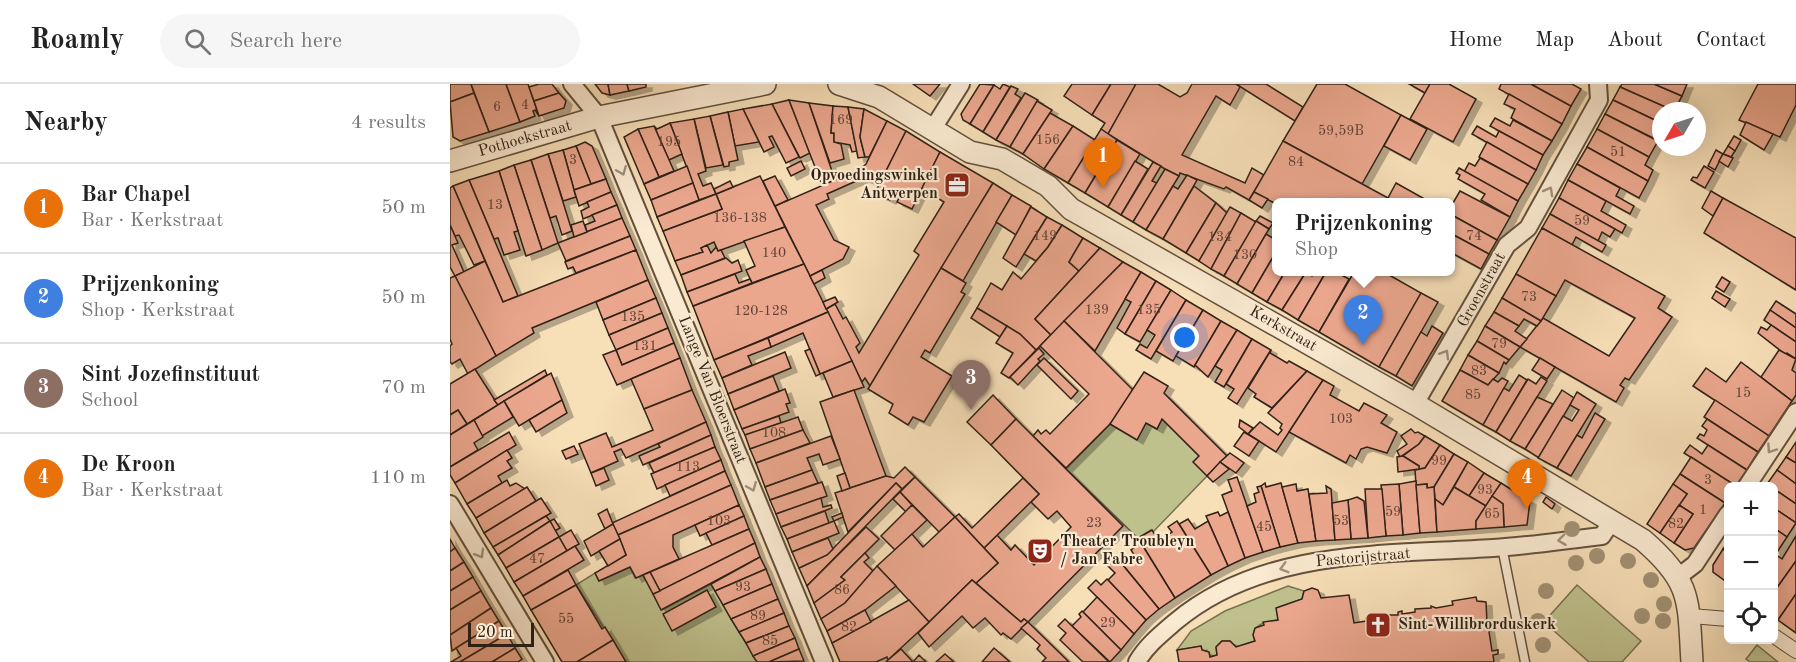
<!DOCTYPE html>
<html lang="en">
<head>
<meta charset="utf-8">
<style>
  :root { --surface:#fff; --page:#f6f6f6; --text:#222; --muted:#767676; --line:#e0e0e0; --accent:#db2777 }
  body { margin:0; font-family:"Old Standard TT",serif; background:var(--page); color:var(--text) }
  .controls { position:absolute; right:18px; bottom:18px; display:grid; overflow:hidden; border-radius:9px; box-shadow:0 6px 24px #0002 }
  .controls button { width:54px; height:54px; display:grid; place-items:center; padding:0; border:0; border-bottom:2px solid var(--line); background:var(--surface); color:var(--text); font:30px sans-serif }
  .compass { position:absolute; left:1202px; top:18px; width:54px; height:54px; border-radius:50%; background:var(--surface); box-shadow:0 6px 24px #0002; rotate:231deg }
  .scale { position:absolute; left:18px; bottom:15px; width:66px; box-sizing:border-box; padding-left:6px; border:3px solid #302116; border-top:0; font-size:16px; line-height:21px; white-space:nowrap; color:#302116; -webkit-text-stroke:4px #faead1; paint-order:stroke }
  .you { position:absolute; left:735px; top:254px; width:21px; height:21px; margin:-15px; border:4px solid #fff; border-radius:50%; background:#1a73e8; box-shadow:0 0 0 9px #1a73e833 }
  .badge { display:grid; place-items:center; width:39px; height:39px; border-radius:50%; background:var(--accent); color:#fff; font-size:20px; font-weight:700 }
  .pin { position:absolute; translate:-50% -50px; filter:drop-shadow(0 2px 3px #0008) }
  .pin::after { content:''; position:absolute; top:32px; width:21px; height:18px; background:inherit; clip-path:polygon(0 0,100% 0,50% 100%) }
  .popup { position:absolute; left:822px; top:114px; width:183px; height:78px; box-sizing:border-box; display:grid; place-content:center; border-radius:9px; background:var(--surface); filter:drop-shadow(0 2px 4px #0005); font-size:20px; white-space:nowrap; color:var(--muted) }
  .popup b { font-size:22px; color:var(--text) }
  .popup::after { content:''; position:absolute; left:50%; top:100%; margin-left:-12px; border:12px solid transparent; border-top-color:var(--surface) }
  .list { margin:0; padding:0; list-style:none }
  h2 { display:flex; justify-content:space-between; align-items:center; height:78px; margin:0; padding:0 24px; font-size:26px }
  h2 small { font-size:20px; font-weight:400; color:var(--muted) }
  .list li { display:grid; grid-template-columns:39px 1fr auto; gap:18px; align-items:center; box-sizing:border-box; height:90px; padding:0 24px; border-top:2px solid var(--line) }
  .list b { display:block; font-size:22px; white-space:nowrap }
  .list p { margin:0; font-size:20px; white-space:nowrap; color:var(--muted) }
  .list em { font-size:20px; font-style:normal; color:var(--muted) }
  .icon { flex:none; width:33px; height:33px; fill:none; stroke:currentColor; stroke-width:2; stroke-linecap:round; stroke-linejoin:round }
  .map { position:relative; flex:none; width:1346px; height:578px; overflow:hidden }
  header { display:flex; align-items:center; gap:36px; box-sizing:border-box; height:84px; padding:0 30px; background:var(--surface); border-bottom:2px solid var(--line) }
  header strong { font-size:28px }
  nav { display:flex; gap:33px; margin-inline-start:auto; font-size:21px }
  .search { width:420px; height:54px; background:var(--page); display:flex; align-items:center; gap:15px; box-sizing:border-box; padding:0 21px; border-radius:33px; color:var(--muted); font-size:22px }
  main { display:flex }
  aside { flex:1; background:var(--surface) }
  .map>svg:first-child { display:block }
  .green { fill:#bfc18d; stroke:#787152; stroke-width:1.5 }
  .building { fill:#eba78e; stroke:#302116; stroke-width:1.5; filter:url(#shadow) }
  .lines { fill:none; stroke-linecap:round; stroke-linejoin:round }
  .service-casing { stroke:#62503e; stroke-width:11 }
  .pedestrian-casing { stroke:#62503e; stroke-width:16 }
  .minor-casing { stroke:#62503e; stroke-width:20 }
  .tertiary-casing { stroke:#62503e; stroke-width:24 }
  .service { stroke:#faead1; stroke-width:8 }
  .pedestrian { stroke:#faead1; stroke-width:14 }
  .minor { stroke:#faead1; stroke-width:16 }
  .tertiary { stroke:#faead1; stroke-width:21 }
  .tree { fill:#a19173 }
  .oneway { stroke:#9f907d }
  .labels { text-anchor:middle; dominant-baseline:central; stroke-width:4.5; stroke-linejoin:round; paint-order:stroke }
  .number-label { font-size:14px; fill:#5f4234 }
  .street-label { font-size:16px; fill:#302116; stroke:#faead1 }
  .poi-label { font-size:16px; font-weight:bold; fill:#302116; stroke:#faead1; text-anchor:start }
</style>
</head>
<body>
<header>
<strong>Roamly</strong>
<div class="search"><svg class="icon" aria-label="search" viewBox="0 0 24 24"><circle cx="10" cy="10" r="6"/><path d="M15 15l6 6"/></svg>Search here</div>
<nav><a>Home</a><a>Map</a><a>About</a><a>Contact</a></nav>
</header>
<main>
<aside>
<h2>Nearby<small>4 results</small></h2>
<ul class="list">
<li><span class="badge" style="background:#e8710a">1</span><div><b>Bar Chapel</b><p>Bar · Kerkstraat</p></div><em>50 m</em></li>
<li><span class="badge" style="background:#3f7fe0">2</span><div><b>Prijzenkoning</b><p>Shop · Kerkstraat</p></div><em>50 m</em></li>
<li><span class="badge" style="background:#8d6e63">3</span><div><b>Sint Jozefinstituut</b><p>School</p></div><em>70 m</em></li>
<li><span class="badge" style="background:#e8710a">4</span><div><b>De Kroon</b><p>Bar · Kerkstraat</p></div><em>110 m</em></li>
</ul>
</aside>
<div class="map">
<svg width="1346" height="578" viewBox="0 0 1346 578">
  <defs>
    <filter id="shadow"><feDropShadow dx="6" dy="4" stdDeviation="0" flood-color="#0004"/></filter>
  </defs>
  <rect width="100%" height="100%" fill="#f7dfb8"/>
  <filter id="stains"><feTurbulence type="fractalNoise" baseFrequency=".00333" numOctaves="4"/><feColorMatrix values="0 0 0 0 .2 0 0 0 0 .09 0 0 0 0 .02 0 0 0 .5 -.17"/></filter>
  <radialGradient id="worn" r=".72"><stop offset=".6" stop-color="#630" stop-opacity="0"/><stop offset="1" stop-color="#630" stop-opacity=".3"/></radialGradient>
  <g class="green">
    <path d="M712,335l37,37 8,20 -54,56 -2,-2 -13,8 -72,-69 44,-45 27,15 9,-16 11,6z"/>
    <path d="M180,483l5,11 8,-3 19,35 49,-26 46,78h-131l-50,-77 19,-12 4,8z"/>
    <path d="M1127,501l64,56 -19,21h-33l-45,-40z"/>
    <path d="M838,502l16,5 -2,8 -25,9 1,12c-12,2 -30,5 -23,21l-19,6 -6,-6h-8l-6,6 1,8 -7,2 -1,-5 -7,-2 -1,-4 -24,4 14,-19 34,-20z"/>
    <path d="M1307,561l21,17h-28l-4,-3z"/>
  </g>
  <g class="building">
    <path d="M0,0h21l3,9 -24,9z"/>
    <path d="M21,0h35l14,38 -31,10z"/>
    <path d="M56,0h22l11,32 -4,-6 -2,1 2,5 -15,6z"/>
    <path d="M89,0h13l7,9 -25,8 -5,-14z"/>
    <path d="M145,0h13l2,11 -8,-2z"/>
    <path d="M158,0h19l2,7 -19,4z"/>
    <path d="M177,0h19v3l-17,4z"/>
    <path d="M463,0h27l-10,12z"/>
    <path d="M530,0l14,1 -24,39 -7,-4 -2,-6z"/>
    <path d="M553,0l7,3 -27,45 -13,-8 24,-39 6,4z"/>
    <path d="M622,0h39l-19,31 -28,-19z"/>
    <path d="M661,0h25l-28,50 -7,-5 4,-6 -13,-8z"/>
    <path d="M686,0h22l22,13 7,-4 5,-9h44l4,3 -10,18 -14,-9 -34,59 63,28 7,-15 12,7 -15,25 -23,-13 -2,2 -44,-16 -1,3 -14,-7 -57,-35z"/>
    <path d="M786,0h30l37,23 -8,14z"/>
    <path d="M867,0h28l56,31 -39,69 -79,-43z"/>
    <path d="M959,0h21l-5,9z"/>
    <path d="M980,0h19l27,15 -23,43 -43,-23z"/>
    <path d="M1051,0h30l40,22 -9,18 -63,-35z"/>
    <path d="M1081,0h41l9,5 -10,17z"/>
    <path d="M1172,0h32l28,12 -8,15 -54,-24z"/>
    <path d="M1204,0h33l-5,12z"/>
    <path d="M1308,0h38v21l-16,32 -41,-17z"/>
    <path d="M561,2l7,3 -3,5 6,4 -25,42 -13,-8z"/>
    <path d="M1170,3l50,22 -9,2v12l-48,-23z"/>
    <path d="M24,9l15,39 -29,9 -7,-4 -3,-35z"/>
    <path d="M109,9l7,8 -2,7 -25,8 -5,-15z"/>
    <path d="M575,9l13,7 -28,47 -14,-7z"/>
    <path d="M1059,10l53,30 -10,17 -41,-23 4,-9 -11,-5z"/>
    <path d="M339,16l21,53 -10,5 -28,-54z"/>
    <path d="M339,16l20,3 26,77 -13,5z"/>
    <path d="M1163,16l48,23v19l-56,-28z"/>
    <path d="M587,17l15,9 -29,44 -13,-7z"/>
    <path d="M359,19l24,3 -2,27h3v9l7,2 3,15 -14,4z"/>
    <path d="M322,20l27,53 -13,6 -14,-27 -3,1 5,10 -10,5 -21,-43z"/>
    <path d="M383,22l15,1 9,44 -5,1 -2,-7 -16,-3v-9h-3z"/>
    <path d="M398,23l16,2 -4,28 5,20 -7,1z"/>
    <path d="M293,25l16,33 -24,4 -7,-34z"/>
    <path d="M414,25l23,12 -18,36h-4l-5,-20z"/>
    <path d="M278,28l10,48 -9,2v4l-5,1 -14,-51z"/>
    <path d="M600,29l23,13 -29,43 -21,-15z"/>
    <path d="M1155,30l53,27 -9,16 -52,-28z"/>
    <path d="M951,31l26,14 -17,31 -26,-14z"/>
    <path d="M260,32l13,49 -17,3 -12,-49z"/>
    <path d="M1045,34l15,8 3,-6 39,21 -9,14 -53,-29z"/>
    <path d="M244,35l12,52 -8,3 5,12 8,-3 5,11 -17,6 -29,-77z"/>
    <path d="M437,37l19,10 -26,52 -8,-4 -1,2 -8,-3 -3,-9 6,-5z"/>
    <path d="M1296,38l27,12 -9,16 -24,-15z"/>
    <path d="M220,39l12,31 -13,6 -15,-34 3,3z"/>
    <path d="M204,42l20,45 -15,6 -21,-48z"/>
    <path d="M623,42l22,14 -27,43 -24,-14z"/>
    <path d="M1027,42l19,11 3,-6 44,24 -7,15 -64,-36z"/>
    <path d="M188,45l21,48 -15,7 -20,-47z"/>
    <path d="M651,45l16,11 -32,53 -17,-10z"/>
    <path d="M1147,45l52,28 -4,8 8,5 -5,11 -61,-34z"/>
    <path d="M456,47l34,21 -28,57 -15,-7 5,-9 -7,-3 -5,10 -15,-7z"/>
    <path d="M1284,52l7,4 -6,11 -7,-5z"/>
    <path d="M667,56l23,14 -32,53 -23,-14z"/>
    <path d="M833,57l105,57 8,4 -120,2 -22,-12z"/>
    <path d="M135,58l7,4 14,33 -15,5 -15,-38z"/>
    <path d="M1037,58l49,28 -8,14 -49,-27z"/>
    <path d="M126,62l15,38 -17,6 -11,-40z"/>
    <path d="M1278,62l7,5 -4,6 -8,-3z"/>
    <path d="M1137,63l61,34 -9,17 -62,-34z"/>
    <path d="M113,66l13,47 -13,4 -15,-47z"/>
    <path d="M1266,66l7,4 -8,16 -7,-4z"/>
    <path d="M490,68l53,31 -123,203 -5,-8 -3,4 -36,-73 9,-5 8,15 3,-2 14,26 -4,4 3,6 60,-98 -5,-4 30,-49 -22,-14z"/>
    <path d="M98,70l24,77 -10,4 -6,-19 -6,2 -19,-58z"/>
    <path d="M1273,70l10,4 -5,9 -9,-6z"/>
    <path d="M1030,74l48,26 -10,17 -54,-29 5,-9 6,3z"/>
    <path d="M81,76l27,83 -16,7 -28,-85z"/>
    <path d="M351,77l4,8 -14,7 -4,-8z"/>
    <path d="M685,77l13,8 -27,46 -13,-8z"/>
    <path d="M703,78l8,4 -9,15 5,2 -24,39 -12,-7z"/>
    <path d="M1127,80l43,24 -4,8 18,10 -4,8 -62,-34z"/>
    <path d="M64,81l28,85 -16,6 -27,-85z"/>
    <path d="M237,82l6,17 -42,17 -7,-16z"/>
    <path d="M1254,82l10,6 -9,16 -14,-8 2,-3 4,1z"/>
    <path d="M1009,84l59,33 -8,16 -29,-17 4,-6 -27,-15 2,-4 -4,-2z"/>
    <path d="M410,85l3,9 -36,16 2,5 -13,6 18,35 15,7 -6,12 -33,17 -35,-70z"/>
    <path d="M715,85l14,7 -33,54 -13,-8z"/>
    <path d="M49,87l19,60 -4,1 6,18 -16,5 -6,-17 -4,1 -25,-59z"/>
    <path d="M737,91l10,5 -34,59 -17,-9 27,-44 5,3z"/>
    <path d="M310,92l25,51 -67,24 -4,-9 -13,6 2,4 -28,9 -12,-30 59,-22 -6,-15z"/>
    <path d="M325,92l13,24 -13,6 -12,-25z"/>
    <path d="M156,95l5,13 -32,14 -5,-16z"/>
    <path d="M19,96l49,116 -15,6 -50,-116z"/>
    <path d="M1118,96l38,21 -5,10 25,14 -4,8 -63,-35z"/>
    <path d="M280,97l3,6 -17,7 -2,-5z"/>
    <path d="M243,99l6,17 -42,17 -6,-17z"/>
    <path d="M543,99l19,12 -49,86 -22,-13z"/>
    <path d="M946,99l34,19h-34l-8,-4z"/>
    <path d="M3,102l32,75 -11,4 -15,-30 -4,1 -5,-11v-37z"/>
    <path d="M744,102l22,17 -30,50 -23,-14z"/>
    <path d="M1010,107l50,26 -13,23 -47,-26v-6z"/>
    <path d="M1261,107l12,7 -10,18 -11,-8z"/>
    <path d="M161,108l6,13 -34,14 -2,-8 8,-4 -2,-5z"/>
    <path d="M804,108l14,7 -6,9 -13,-8z"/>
    <path d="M266,110l6,15 -59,22 -6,-14z"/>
    <path d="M562,111l19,11 -15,29 -20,-13z"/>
    <path d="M1109,114l56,31 -5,8 -8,-5 -4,9 -48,-27z"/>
    <path d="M1273,114l73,40v52l-92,-57z"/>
    <path d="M766,119l11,10 -28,48 -13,-8z"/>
    <path d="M167,121l5,13 -35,14 -2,-7 10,-4 -3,-6z"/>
    <path d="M581,123l16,10 -31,50 -13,-9z"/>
    <path d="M780,123l11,6 -30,56 -12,-8z"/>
    <path d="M791,129l15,9 -32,54 -13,-7z"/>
    <path d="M1000,130l47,26 -8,14 -39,-21z"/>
    <path d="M1100,130l56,31 -4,7 -26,-15 -4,8 -30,-17z"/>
    <path d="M810,132l13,7 -4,6 -13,-8z"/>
    <path d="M597,133l15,8 -14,22 -12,14 -12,-7z"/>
    <path d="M172,134l8,18 -64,25 -8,-18z"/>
    <path d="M133,137l4,11 -13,5 -3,-12z"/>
    <path d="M806,137l13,8 -32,55 -13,-8z"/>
    <path d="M0,141l8,18 -6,2 12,27 -9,4 -5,-9z"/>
    <path d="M612,141l21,13 -14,24 10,9 -44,48 16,16 -15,15 -16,-16 -43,-26 14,-25 11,7 11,-18 8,7 27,-32z"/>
    <path d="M335,143l19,37 -52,19 -6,-13 9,-4 -11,-25z"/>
    <path d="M1092,144l123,68 -7,12 14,9 -43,63 -4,-2 -5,7 4,3 -8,14 -96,-55 23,-29 66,38 26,-38 -70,-38 -9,16 -40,-22z"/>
    <path d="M1000,149l39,21 -8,15 -31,-17z"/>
    <path d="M816,150l10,6v12l-24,41 -15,-9z"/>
    <path d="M180,152l6,14 -60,23 -3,-6 -5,2 -3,-7z"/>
    <path d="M633,154l17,10 -21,23 -10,-9z"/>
    <path d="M257,161l4,8 5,-6 2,4 3,-1 4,8 -44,17 -6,-14 28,-9 -2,-4z"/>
    <path d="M650,164l23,14 -72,73 -16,-16z"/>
    <path d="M186,166l12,30 -116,48 2,5 -38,23 -41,-80 30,-15 18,41z"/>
    <path d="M826,168v20h9l-18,30 -15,-9z"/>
    <path d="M276,174l6,5 6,-3 4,11 -55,21 -6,-17z"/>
    <path d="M673,178l18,10 -46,79 -31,-30z"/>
    <path d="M354,180l24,48 -114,48 -21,-54z"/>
    <path d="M491,184l25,15 -5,9 4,2 -35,59 -5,-3 -4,7 31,19 -28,46 -11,-5 -5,8 -19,-12 4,-9 -25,-15z"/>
    <path d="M372,186l3,8 -11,6 -4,-8z"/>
    <path d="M691,188l15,9 -31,53 -8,-6 14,-26 -6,-3z"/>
    <path d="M835,188h21l-24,38 -15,-8z"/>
    <path d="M856,188l6,4 3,-4h11l-28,48 -16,-10z"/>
    <path d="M876,188h10l13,7 -30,53 -21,-12z"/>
    <path d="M904,188h30l37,21 -42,74 -60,-35z"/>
    <path d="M285,190l4,9 11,-4 2,4 -59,23 -6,-14z"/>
    <path d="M1066,190l40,22 -15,25 -39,-23z"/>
    <path d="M5,192l41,80 -28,18 -8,-15 -8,5 -2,-2v-16l2,-2 -2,-5v-61z"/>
    <path d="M1272,193l8,5 -6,10 -8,-5z"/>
    <path d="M198,196l8,18 -53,22 -7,-18z"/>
    <path d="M706,197l15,9 -31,52 -15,-8z"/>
    <path d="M721,206l15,10 -35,59 -15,-9 4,-6 7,4 8,-13 -8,-5z"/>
    <path d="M1266,207l14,8 -5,8 -13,-9z"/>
    <path d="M971,209l17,9 -42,74 -17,-9z"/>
    <path d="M385,213l3,5 -12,7 -3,-7z"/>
    <path d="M206,214l6,15 -53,22 -6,-15z"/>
    <path d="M1052,214l39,23 -4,5 -13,-7 -5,7 -25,-14z"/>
    <path d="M736,216l17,10 -30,51 -17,-10z"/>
    <path d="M1326,217l20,13v14l-26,-18z"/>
    <path d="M527,224l30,18 -7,11 -29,-19z"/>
    <path d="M753,226l18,11 -27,46 -18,-11z"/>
    <path d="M1320,226l26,18v14l-32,-22z"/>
    <path d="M378,228l24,49 -32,13 -17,-41 -32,14 -3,-9z"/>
    <path d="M1044,228l25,14 -4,5 12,8 -7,8 -35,-21z"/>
    <path d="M212,229l6,15 -52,22 -7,-15z"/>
    <path d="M614,237l69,69 -18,29 -49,49 -33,-32 5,-6 3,4 5,-4 4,4 39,-40 -49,-48z"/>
    <path d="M771,237l16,9 -29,47 -13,-12z"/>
    <path d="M1321,241l25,17v17l-9,-6 -1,2 -28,-22 3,-6 6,3z"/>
    <path d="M557,242l13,8 16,16 -27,28 -8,-5 12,-20 -17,-10z"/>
    <path d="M982,242l11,7 -31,53 -16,-10 25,-44 6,4z"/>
    <path d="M1035,242l35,21 -11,13 -32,-19z"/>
    <path d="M218,244l6,15 -52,22 -6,-15z"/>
    <path d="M787,246l15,9 -28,48 -9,-5 7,-12 -7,-4z"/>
    <path d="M318,254l3,9 -23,9 4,9 -30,13 -8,-18z"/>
    <path d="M802,255l19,11 -34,54 -9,-6 6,-9 -8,-5z"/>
    <path d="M1027,257l32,19 -3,4 -2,-2 -5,11 -31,-18z"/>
    <path d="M224,259l6,15 -63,27 -14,-30 13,-5 6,15z"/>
    <path d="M589,264l5,6 -6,5 2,2 -22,24 -8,-8z"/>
    <path d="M360,265l10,25 -4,2 -11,-25z"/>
    <path d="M821,266l-1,3 17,10 2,-2 18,10 -35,37 -18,-11 2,-3 -8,-6z"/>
    <path d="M1329,266l17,9 -4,11 4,3v22l-4,6 -31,-24z"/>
    <path d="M335,268l6,16 -63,26 -6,-16z"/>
    <path d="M1018,271l31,18 -11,12 -28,-15z"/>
    <path d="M230,274l12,32 -48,19 -13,-30z"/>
    <path d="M594,274l34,33 -7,8 -34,-34z"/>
    <path d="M1090,274l15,9 -8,12 -15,-9z"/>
    <path d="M402,277l12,26 -31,10 -10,-24z"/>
    <path d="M1291,278l51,39 -23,35 -76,-50 13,-18 20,14z"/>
    <path d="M25,285l23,36 -31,19 -9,-14 -8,5v-31z"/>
    <path d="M95,286l2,5 -49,30 -4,-5z"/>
    <path d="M1010,286l28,15 5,-6 5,3 4,-4 6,3 -25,44 -41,-24z"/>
    <path d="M857,287l16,9 -47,72 -28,-18 12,-12 18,13 4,-5 -2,-2 2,-4 -14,-11z"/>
    <path d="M694,288l24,14 -4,7 63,63 -20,20 -14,-14 6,-6 -37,-37 -5,10 -11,-6 -9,17 -27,-16z"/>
    <path d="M101,289l11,27 -43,26 -15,-25z"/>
    <path d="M1069,291l8,5 -31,52 -13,-7 21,-37 5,3z"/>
    <path d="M323,292l6,15 -45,19 -6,-16z"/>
    <path d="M1091,293l6,4 -37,60 -14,-9 32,-53 8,5z"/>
    <path d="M873,296l11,6 -4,9 29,16 5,-8 23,12 -6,8 16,9 -10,21 -20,-6 -6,2 -5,10 -6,-4 -4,8 -57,-31z"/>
    <path d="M335,305l5,14 -4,1 3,8 -47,17 -8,-19z"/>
    <path d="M242,306l14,32 -80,36 -5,-9 -7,3 4,9 -27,12 -12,-29 27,-11 6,14 41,-17 -9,-21z"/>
    <path d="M404,306l32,86 -36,12 -30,-86z"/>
    <path d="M1112,306l12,8 -35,60 -14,-9z"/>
    <path d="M1127,308l19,12 -39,64 -19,-10 25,-42 9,5 7,-11 -9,-5z"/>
    <path d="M543,311l23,24 -25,26 -24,-23z"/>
    <path d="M1087,313l16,7 -28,45 -15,-8z"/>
    <path d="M112,316l5,13 -31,19 -7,-12z"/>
    <path d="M1265,316l54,36 -11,16 -54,-35z"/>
    <path d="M54,317l9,16 -31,19 -8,-16z"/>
    <path d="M8,326l9,14 -17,11v-20z"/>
    <path d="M1145,329l10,6 -34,57 -14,-8 20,-33 5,3z"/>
    <path d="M329,332l2,7 -36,12 -3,-6z"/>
    <path d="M348,333l5,13 -53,19 -5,-14z"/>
    <path d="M566,335l107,107 -95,96 -4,-3 -3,3 -45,-39 22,-20 -14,-15 13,-13 14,15 4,-5 19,20 37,-38 -14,-16 -9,8 -17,-17 8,-8 -48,-49z"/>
    <path d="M1257,335l51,33 -11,18 -50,-32 3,-4 4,2 3,-6 -5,-4z"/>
    <path d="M24,336l9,17 -9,6 4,7 -28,17v-32z"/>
    <path d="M790,336l13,8 -5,6 -9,-7z"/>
    <path d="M256,338l5,13 -68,30 -4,-9 21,-9 -2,-3z"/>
    <path d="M961,345l4,4 3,-1 7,4 -6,8 -19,13 -3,-6 10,-7 -6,-8z"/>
    <path d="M353,346l7,13 -54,20 -6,-14z"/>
    <path d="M59,348l7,13 -61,38 -5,-8v-8z"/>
    <path d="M794,348l15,9 -10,15 -15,-10z"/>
    <path d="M261,351l4,12 -61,26 -5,-10z"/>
    <path d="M381,352l9,23 -17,6 -4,-11 -12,4 5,12 -47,17 -9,-24z"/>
    <path d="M975,352l15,9 -15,23 -6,1v-3l-16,-10 16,-12z"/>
    <path d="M1346,358v21l-10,-6z"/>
    <path d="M990,361l14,9 -20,33 -7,1v-4l-11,1 -1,-15 10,-2z"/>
    <path d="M1240,361l12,9 6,-9 39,25 -11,16 -52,-33z"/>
    <path d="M124,362l4,8 -12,5 -4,-8z"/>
    <path d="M265,363l6,13 -64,29 -6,-15z"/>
    <path d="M57,366l5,8 -5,3 5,7 -14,8 4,7 -35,21 -12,-21z"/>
    <path d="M780,369l14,10 -8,10 -16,-11z"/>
    <path d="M1004,370l14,8 -25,43 -8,-6 -1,-12z"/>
    <path d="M953,372l16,10v3l-21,3 -1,-15z"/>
    <path d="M1241,373l45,29h-8v11l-3,6 -45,-29z"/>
    <path d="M1336,373l10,6v21l-19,-14z"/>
    <path d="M271,376l4,11 -55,25 -5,-11z"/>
    <path d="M770,378l9,7 -16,13 -6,-6z"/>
    <path d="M1018,378l16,11 -15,23 -15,-9z"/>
    <path d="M455,383l10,10 -13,12 -6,-6 -48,49 -13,-39 51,-17 8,2z"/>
    <path d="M154,384l5,12 -13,6 -5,-13z"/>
    <path d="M362,386l6,13 -48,17 -5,-13z"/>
    <path d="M1327,386l19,14v20l-29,-20z"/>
    <path d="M275,387l6,14 -113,50 -6,-12z"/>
    <path d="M395,389l5,15 -8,3 -5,-15z"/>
    <path d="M1034,389l17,10 -15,23 -17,-10z"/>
    <path d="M1230,390l45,29 -31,45 -9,2 -11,-7 19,-29 -14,-9 8,-11 -14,-10z"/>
    <path d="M465,393l40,40 -16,15 -39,-40z"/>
    <path d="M787,393l26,75 -18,6 -23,-63 10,-4 -4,-11z"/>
    <path d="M573,394l16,16 -55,54 -29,-31 4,-3 13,14z"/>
    <path d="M57,396l3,6 6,-3 9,6 -49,29 -9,-14z"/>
    <path d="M966,397l4,52 -17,2 -4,-51z"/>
    <path d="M372,398l5,14 -51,18 -6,-14z"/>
    <path d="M446,399l6,6 -95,97 -8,-18 28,-13z"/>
    <path d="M815,399l1,4 15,-4 17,60 -18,4 -19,-61z"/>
    <path d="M1051,399l29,18 -3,24 -23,2 -1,-23 -11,-8z"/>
    <path d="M846,400l1,7 11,-2 8,52 -18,2 -16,-56z"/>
    <path d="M949,400l4,51 -17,1 -5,-51z"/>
    <path d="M977,400v4l7,-1 3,45 -17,1 -4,-48z"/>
    <path d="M1223,400l14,10 -27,39 -13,-9z"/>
    <path d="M281,401l8,20 -66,30v12l6,12 -43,19 -6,-11 -31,14 -4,-8 31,-18 -8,-20z"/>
    <path d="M811,402l19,61 -17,5 -16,-46 9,-4 -2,-8 5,-2 -2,-5z"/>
    <path d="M876,402l5,3 4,51 -19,1 -7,-47 18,-1z"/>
    <path d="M77,403l9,14 -52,32 -8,-15z"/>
    <path d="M1004,403l32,19 -10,15v8l-39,3 -2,-33 8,6z"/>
    <path d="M915,405h17l4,47 -18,2z"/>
    <path d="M1324,405l22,15v19l-22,-15z"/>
    <path d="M450,408l12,13 -6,7 -13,-13z"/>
    <path d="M1042,412l11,8 1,23 -28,2v-8z"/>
    <path d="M907,413l7,4 4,37 -17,1 -3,-39z"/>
    <path d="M1096,413l9,7 -3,5 -9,-7z"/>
    <path d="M91,414l10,15 -58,34 -9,-14z"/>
    <path d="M371,414l2,9 8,-2 1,3 -51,19 -5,-13z"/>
    <path d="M898,416l3,39 -16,1 -3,-37z"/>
    <path d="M289,421l5,11 -44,20 -5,-11z"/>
    <path d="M462,421l15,15 -32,30 -14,-14z"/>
    <path d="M1229,421l14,9 -19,29 -14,-10z"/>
    <path d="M1324,424l22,15 -9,14 -13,-9z"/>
    <path d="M157,425l6,15 -8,5 -7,-15z"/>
    <path d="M375,427l4,12 -42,16 -6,-12z"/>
    <path d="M768,428l2,4 8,-4 17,46 -17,8 -22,-50z"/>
    <path d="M392,429l1,4 -9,4 -2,-4z"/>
    <path d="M96,432l4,5 -52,34 -5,-8z"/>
    <path d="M294,432l5,13 -37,16 -6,-12z"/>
    <path d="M505,433l43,46 -22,20 -4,-3 -43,42 -52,-56 35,-32 11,13z"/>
    <path d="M104,435l6,9 -5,3 -5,-10z"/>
    <path d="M738,435l7,10 13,-8 20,45 -17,9 -32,-51z"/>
    <path d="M100,437l9,16 -53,31 -8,-13z"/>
    <path d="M384,437l5,12 -47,19 -5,-13z"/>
    <path d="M727,437l34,54 -36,23 -37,-60 14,-8 7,11 13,-9 -4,-5z"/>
    <path d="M163,440l7,15 -29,17 -7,-15z"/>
    <path d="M416,443l13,12 -38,38 4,3 -31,23 -7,-17z"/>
    <path d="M1324,444l13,9 -13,20z"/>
    <path d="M299,445l6,14 -95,48 -10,-19z"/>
    <path d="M121,446l8,14 -12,7 -8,-14z"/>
    <path d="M1346,452v25l-22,31v-35l1,-3 7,5z"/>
    <path d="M109,453l8,14 -53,31 -8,-14z"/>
    <path d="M378,454l5,11 -6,6 -28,13 -7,-16z"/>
    <path d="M0,455l5,9 -5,4z"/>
    <path d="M170,455l6,16 -18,11 -9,-15z"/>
    <path d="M1278,458v12l-5,-5z"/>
    <path d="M305,459l5,14 -99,53 -8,-16z"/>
    <path d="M691,459l34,55 -16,11 -36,-44 12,-9 -4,-6z"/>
    <path d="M125,462l9,14 -61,36 -9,-14z"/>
    <path d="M5,464l9,14 -14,9v-19z"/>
    <path d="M1273,465l5,5v29l-15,-11v-7z"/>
    <path d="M415,469l4,5 -5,4 9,9 -28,32 -24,16 -7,-16 31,-23 -4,-3z"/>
    <path d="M310,473l6,12 -51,22 -4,-7z"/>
    <path d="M667,474l42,51 -13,11 -38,-40 7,-7 -7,-7z"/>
    <path d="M1346,477v33l-18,26 -4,-3v-25z"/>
    <path d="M14,478l9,15 -23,14v-20z"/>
    <path d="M427,482l19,20 -31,24 -38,21 -6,-12 24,-16z"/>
    <path d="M316,485l6,15 -49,21 -8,-14z"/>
    <path d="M118,486l8,15 -45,25 -8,-14z"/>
    <path d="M200,488l10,19 -7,3 -10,-19z"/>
    <path d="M23,493l8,14 -31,19v-19z"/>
    <path d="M657,495l39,41 -12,14 -46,-46 8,-8 5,5z"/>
    <path d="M522,496l49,42 3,-3 4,3 -17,17 -8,-6 -2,2 -16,-17 -12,10 -11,-12 -33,31 -11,-14z"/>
    <path d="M322,500l6,15 -47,20 -8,-14z"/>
    <path d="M126,501l26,44 3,-2 8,13 -36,22h-15l-31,-52z"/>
    <path d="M862,504l6,2 3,8 28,-3 5,28 12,-2v-3h4v2l12,-2v-3h16v-3l4,-1v3l13,-2v-3l16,-1v-2l5,2 17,-3 -1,-4 24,-4 1,4 9,1 1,20 6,-1v3l-5,1 4,26 6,-1v4l-5,1 1,7h-315l-2,-12 24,-4 1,4 7,2 1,5 7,-2 -1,-8 6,-6h8l6,6 19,-6 -2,-6 2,-7 9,-3 -1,-3 15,-2 -2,-12 26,-9 2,-8z"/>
    <path d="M257,506l9,17 -44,24 -9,-17z"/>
    <path d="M31,507l10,17 -41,27v-25z"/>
    <path d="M1346,510v39l-18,-13z"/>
    <path d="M647,513l37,37 -13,16 -38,-38z"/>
    <path d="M328,515l6,14 -45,19 -8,-13z"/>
    <path d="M459,516l20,22 -41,38 -1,-3 -11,5h-36l-8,-19z"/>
    <path d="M41,524l8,13 -47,30 -2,-16z"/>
    <path d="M415,526l6,12 -39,21 -5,-12z"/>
    <path d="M632,527l39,39 -11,12 -38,-36 9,-9 -2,-3z"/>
    <path d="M334,529l5,13 -43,17 -7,-11z"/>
    <path d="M615,535l7,7 37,36h-26l-23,-22 6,-7 -8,-7z"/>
    <path d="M49,537l8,13 -47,28h-9l10,-6 -5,-8z"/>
    <path d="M578,538l41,40h-27l4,-4 -9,-9 3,-4 -19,-17z"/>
    <path d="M339,542l6,12 -42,18 -7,-13z"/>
    <path d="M57,550l8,14 -23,14h-32z"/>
    <path d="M345,554l4,11 -30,13h-12l-4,-6z"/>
    <path d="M163,556l13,22h-49z"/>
    <path d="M65,564l7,11 -4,3h-26z"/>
    <path d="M544,564l16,14h-28z"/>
    <path d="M349,565l5,12 -35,1z"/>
    <path d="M451,565l12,13h-27l2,-2z"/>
    <path d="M495,570l9,8h-18z"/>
    <path d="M469,571l7,7h-14h1z"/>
  </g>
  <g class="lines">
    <g class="service-casing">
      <path id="service" d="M1052,463l23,115"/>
    </g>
    <g class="pedestrian-casing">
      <g id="pedestrian">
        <path d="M1241,532l37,3"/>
        <path d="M1324,552l22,15"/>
      </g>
    </g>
    <g class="minor-casing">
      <g id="minor">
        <path d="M122,0l27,33 225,545"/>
        <path d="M484,43l27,-43"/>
        <path d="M965,320l92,-159 21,-17 71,-128 -1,-16"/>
        <path d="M1297,402l49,-74"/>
        <path d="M0,420l95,158"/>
        <path d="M1228,493l17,-13 33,-50"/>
        <path d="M687,578c9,-16 24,-28 38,-40 88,-74 209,-67 318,-74 36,-2 73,-8 109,-12l10,-15"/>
      </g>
    </g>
    <g class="tertiary-casing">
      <g id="tertiary">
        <path d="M389,0l40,13 91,55 32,7 46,27 23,23 344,195 228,136c50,43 45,61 49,122"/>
        <path d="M0,77l149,-44 166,-33"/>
      </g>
    </g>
    <use href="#service" class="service"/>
    <use href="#pedestrian" class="pedestrian"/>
    <use href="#minor" class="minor"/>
    <use href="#tertiary" class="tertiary"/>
  </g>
  <g class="tree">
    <circle cx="1122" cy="445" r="8"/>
    <circle cx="1147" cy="472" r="8"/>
    <circle cx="1178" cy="477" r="8"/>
    <circle cx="1126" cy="479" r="8"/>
    <circle cx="1201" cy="496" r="8"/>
    <circle cx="1096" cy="507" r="8"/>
    <circle cx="1214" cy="520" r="8"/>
    <circle cx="1192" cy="532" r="8"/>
    <circle cx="1088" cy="537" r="8"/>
    <circle cx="1213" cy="537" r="8"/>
    <circle cx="1093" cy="561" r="8"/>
  </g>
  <defs><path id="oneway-chevron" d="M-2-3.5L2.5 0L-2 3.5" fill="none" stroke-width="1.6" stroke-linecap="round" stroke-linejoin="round" transform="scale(1.5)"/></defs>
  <g class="oneway">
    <use href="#oneway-chevron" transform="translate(172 87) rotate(68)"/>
    <use href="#oneway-chevron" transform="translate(1099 107) rotate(-61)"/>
    <use href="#oneway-chevron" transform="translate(995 270) rotate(-59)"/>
    <use href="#oneway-chevron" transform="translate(1321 365) rotate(124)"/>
    <use href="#oneway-chevron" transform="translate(302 403) rotate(68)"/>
    <use href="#oneway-chevron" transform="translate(1112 456) rotate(173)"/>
    <use href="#oneway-chevron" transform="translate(30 470) rotate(59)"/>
    <use href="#oneway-chevron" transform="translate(834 484) rotate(164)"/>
  </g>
  <defs>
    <g id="office-square" transform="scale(1.35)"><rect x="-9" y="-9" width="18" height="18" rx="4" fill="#8f2418" stroke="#faead1"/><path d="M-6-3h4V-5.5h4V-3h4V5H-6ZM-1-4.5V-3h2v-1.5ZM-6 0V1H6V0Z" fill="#fff"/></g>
    <g id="theatre-square" transform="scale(1.35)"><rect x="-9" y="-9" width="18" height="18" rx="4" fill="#8f2418" stroke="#faead1"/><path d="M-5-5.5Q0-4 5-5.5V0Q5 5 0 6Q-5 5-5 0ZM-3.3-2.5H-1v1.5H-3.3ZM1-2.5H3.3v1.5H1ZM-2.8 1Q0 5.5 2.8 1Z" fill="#fff"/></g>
    <g id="church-square" transform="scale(1.35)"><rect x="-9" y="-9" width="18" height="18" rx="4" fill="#8f2418" stroke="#faead1"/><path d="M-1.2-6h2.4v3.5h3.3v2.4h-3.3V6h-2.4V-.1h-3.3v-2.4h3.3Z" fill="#fff"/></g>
  </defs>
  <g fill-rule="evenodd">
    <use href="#office-square" x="507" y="101"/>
    <use href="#theatre-square" x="590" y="467"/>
    <use href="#church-square" x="928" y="541"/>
  </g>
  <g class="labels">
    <g class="number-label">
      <text x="75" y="21">4</text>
      <text x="47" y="23">6</text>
      <text x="391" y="36">169</text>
      <text x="891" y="47">59,59B</text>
      <text x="598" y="56">156</text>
      <text x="219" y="58">195</text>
      <text x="1168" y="68">51</text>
      <text x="123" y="76">3</text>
      <text x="846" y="78">84</text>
      <text x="45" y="121">13</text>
      <text x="290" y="134">136-138</text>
      <text x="1132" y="137">59</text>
      <text x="595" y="152">149</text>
      <text x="1024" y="152">74</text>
      <text x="770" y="153">134</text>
      <text x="324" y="169">140</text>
      <text x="795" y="171">130</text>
      <text x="1079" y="213">73</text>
      <text x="647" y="226">139</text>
      <text x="699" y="226">135</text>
      <text x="311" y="227">120-128</text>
      <text x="183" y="233">135</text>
      <text x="1049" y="260">79</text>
      <text x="195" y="262">131</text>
      <text x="1029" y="287">83</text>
      <text x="1293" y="309">15</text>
      <text x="1023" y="311">85</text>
      <text x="891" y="335">103</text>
      <text x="324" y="349">108</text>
      <text x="989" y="377">99</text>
      <text x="238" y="383">113</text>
      <text x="1258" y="396">3</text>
      <text x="1035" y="406">93</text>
      <text x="1253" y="426">1</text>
      <text x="943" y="428">59</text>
      <text x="1042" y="430">65</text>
      <text x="269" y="437">103</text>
      <text x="891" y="437">53</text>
      <text x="644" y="439">23</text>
      <text x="1226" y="440">82</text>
      <text x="814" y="443">45</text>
      <text x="87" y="475">47</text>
      <text x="293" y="503">93</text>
      <text x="392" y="506">86</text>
      <text x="308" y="532">89</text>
      <text x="116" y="535">55</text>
      <text x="658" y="539">29</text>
      <text x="399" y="543">82</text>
      <text x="320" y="557">85</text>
    </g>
    <g class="street-label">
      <text transform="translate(75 55) rotate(-16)">Pothoekstraat</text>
      <text transform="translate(1032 206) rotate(-61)">Groenstraat</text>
      <text transform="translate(833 245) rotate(30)">Kerkstraat</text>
      <text transform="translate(262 306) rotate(68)">Lange Van Bloerstraat</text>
      <text transform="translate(913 474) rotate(-5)">Pastorijstraat</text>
    </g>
    <g class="poi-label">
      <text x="488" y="92" text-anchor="end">Opvoedingswinkel<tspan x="488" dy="18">Antwerpen</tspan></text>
      <text x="610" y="458">Theater Troubleyn<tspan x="610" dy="18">/ Jan Fabre</tspan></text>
      <text x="948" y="541">Sint-Willibrorduskerk</text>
    </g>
  </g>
  <rect width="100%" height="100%" filter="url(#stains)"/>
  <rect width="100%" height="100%" fill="url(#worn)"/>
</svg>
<div class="controls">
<button>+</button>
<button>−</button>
<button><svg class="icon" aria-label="locate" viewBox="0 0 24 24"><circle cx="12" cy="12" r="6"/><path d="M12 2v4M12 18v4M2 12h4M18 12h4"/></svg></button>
</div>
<svg class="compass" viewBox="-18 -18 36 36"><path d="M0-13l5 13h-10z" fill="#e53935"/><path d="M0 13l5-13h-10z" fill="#767676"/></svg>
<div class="scale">20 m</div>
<div class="you"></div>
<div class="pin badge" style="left:653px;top:104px;background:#e8710a">1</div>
<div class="pin badge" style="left:913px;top:261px;background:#3f7fe0">2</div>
<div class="popup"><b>Prijzenkoning</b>Shop</div>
<div class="pin badge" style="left:521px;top:326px;background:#8d6e63">3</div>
<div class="pin badge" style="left:1077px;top:425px;background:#e8710a">4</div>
</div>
</main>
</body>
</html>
